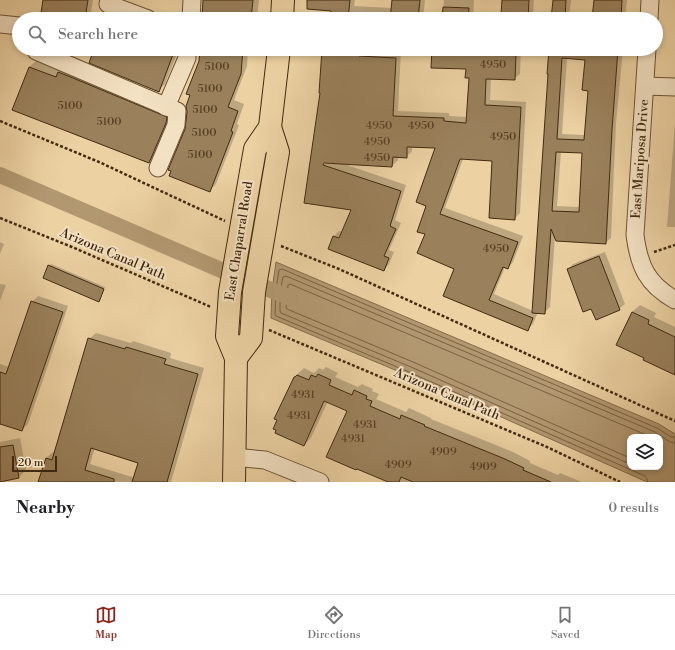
<!DOCTYPE html>
<html lang="en">
<head>
<meta charset="utf-8">
<style>
  :root { --surface:#fff; --page:#f2f2f2; --text:#202124; --muted:#757577; --line:#e0e0e0; --accent:#8f2418 }
  body { margin:0; font-family:"Libre Bodoni",serif; background:var(--page); color:var(--text) }
  .controls { position:absolute; right:12px; bottom:12px; display:grid; overflow:hidden; border-radius:8px; box-shadow:0 2px 6px #0003 }
  .controls button { width:36px; height:36px; display:grid; place-items:center; padding:0; border:0; border-bottom:1px solid var(--line); background:var(--surface); color:var(--text); font:20px sans-serif }
  .scale { position:absolute; left:12px; bottom:10px; width:45px; box-sizing:border-box; padding-left:4px; border:2px solid #422a11; border-top:0; font-size:11px; line-height:14px; white-space:nowrap; color:#422a11; -webkit-text-stroke:3px #f3e1c3; paint-order:stroke }
  .list { margin:0; padding:0; list-style:none }
  h2 { display:flex; justify-content:space-between; align-items:center; height:52px; margin:0; padding:0 16px; font-size:17px }
  h2 small { font-size:13px; font-weight:400; color:var(--muted) }
  .icon { flex:none; width:22px; height:22px; fill:none; stroke:currentColor; stroke-width:2; stroke-linecap:round; stroke-linejoin:round }
  .map { position:relative; flex:none; width:675px; height:482px; overflow:hidden }
  .search { position:absolute; background:var(--surface); box-shadow:0 2px 6px #0003; left:12px; right:12px; top:12px; height:44px; display:flex; align-items:center; gap:10px; box-sizing:border-box; padding:0 14px; border-radius:22px; color:var(--muted); font-size:15px }
  .sheet { height:112px; background:var(--surface) }
  nav { display:flex; justify-content:space-around; align-items:center; box-sizing:border-box; height:56px; border-top:1px solid var(--line); background:var(--surface); font-size:11px; color:var(--muted) }
  nav a { display:grid; justify-items:center; gap:2px }
  nav .on { color:var(--accent) }
  .map>svg:first-child { display:block }
  .water { fill:#b29871; stroke:#856c4b; fill-rule:evenodd }
  .shadow { fill:#0003; fill-rule:evenodd }
  .lines { fill:none; stroke-linecap:round; stroke-linejoin:round }
  .shore { stroke:#7a6141; stroke-width:1 }
  .canal { stroke:#b29871; stroke-width:16 }
  .building { fill:#9a815c; stroke:#422a11; fill-rule:evenodd }
  .minor-casing { stroke:#6c5435; stroke-width:19 }
  .major-casing { stroke:#422a11; stroke-width:24 }
  .path { stroke:#422a11; stroke-width:2.5; stroke-dasharray:3 2; stroke-linecap:butt }
  .minor { stroke:#f3e1c3; stroke-width:17 }
  .major { stroke:#ecd1a2; stroke-width:22 }
  .labels { text-anchor:middle; dominant-baseline:central; stroke-width:4; stroke-linejoin:round; paint-order:stroke }
  .number-label { font-size:11px; fill:#584024 }
  .street-label { font-size:13px; fill:#422a11; stroke:#f3e1c3 }
</style>
</head>
<body>
<div class="map">
<svg width="675" height="482" viewBox="0 0 675 482">
  <rect width="100%" height="100%" fill="#ecd1a2"/>
  <filter id="stains"><feTurbulence type="fractalNoise" baseFrequency=".005" numOctaves="4"/><feColorMatrix values="0 0 0 0 .2 0 0 0 0 .09 0 0 0 0 .02 0 0 0 .5 -.17"/></filter>
  <radialGradient id="worn" r=".72"><stop offset=".6" stop-color="#630" stop-opacity="0"/><stop offset="1" stop-color="#630" stop-opacity=".3"/></radialGradient>
  <path class="water" d="M276,262l383,162 16,10v48h-28l-240,-107 -136,-57 1,-28zM630,437h30v30h-30z"/>
  <g class="shadow">
    <path d="M44,0h49l-3,19h-49z"/>
    <path d="M204,0h55l-2,19h-54z"/>
    <path d="M322,0h33l-1,6 38,2 1,-8h32l-2,19h-92l1,-9z"/>
    <path d="M444,0h30l-1,19h-30z"/>
    <path d="M503,0h31l-1,19h-31z"/>
    <path d="M554,0h17l-2,19h-16z"/>
    <path d="M595,0h32l-2,19h-32z"/>
    <path d="M114,10l25,9h-33z"/>
    <path d="M95,49h84l-14,35 -7,7z"/>
    <path d="M201,49h47l-1,17 -13,34 10,4 -7,20 2,1 -23,59 -7,7 -22,-65 13,-65z"/>
    <path d="M323,49h78l-3,62 51,2v3l19,1 2,-40 -3,-9 -34,-19h88l-1,25 -6,5 -23,-1 -1,22 36,2 -6,111 -5,5 -22,-58 -30,-1 -18,49 78,28 -10,26 -5,6 -3,-1 -11,27 39,17 18,-262h72l-7,75 -5,114 -6,5 -50,-7 -5,71 -5,5h-7l-5,12 -6,6 -83,-35 11,-27 -29,-34 1,-29 10,-58 -25,-1v5l-6,6 -8,-1v4l-6,6 -51,-3 65,22 -11,35 6,3 -12,27 5,2 -5,12 -5,6 -50,-34 5,-5 4,1 10,-23 -48,-7 17,-110h-2zM567,58l19,1 3,31 -4,45 -23,-1zM561,151l22,1 -3,55 -23,-1z"/>
    <path d="M37,60l136,50 -17,44 -7,8 -120,-95z"/>
    <path d="M675,123v104h-8z"/>
    <path d="M0,242l4,2 -4,10z"/>
    <path d="M605,252l20,52 -6,5 -27,-1 -24,-38 5,-6z"/>
    <path d="M51,264l54,23 -5,12 -1,1 -50,-34z"/>
    <path d="M0,284l6,1 -6,16z"/>
    <path d="M38,296l30,10 -40,118 -6,6 -22,-7v-59l10,3 22,-65z"/>
    <path d="M640,305l16,8 -2,4 21,10v47l-43,-62z"/>
    <path d="M96,333l35,10 2,-2 38,12 -1,5 34,10 -33,114h-132l7,-24 7,-6 3,1 33,-114zM95,448l44,14 -4,16 -45,-14z"/>
    <path d="M326,367l12,6 -3,4 23,10 4,-3 11,5 -1,2 7,3 -3,5 30,13 3,-4 22,10v1l82,33 17,9v2l28,12 2,-2 22,9h-191l-43,-72 -20,-9 -17,37 -7,7 -10,-68 10,-9 10,5 5,-5 4,2z"/>
    <path d="M20,438l6,32 -7,7 -19,4v-39z"/>
  </g>
  <g class="lines">
    <g class="shore">
      <path d="M630,458l-217,-96 -126,-53 -1,-2 2,-22 2,-1 361,153"/>
      <path d="M630,464l-219,-97 -130,-54 -1,-2v-20l3,-14 3,-1 369,156 15,10 5,1"/>
      <path d="M648,482l-1,-3 -2,-3 -236,-104 -133,-56 -1,-2 1,-24 3,-20 3,-1 375,159 14,9h4"/>
    </g>
    <path class="canal" d="M0,175l221,95 70,28"/>
  </g>
  <g class="building">
    <path d="M43,0h45l-3,19h-45z"/>
    <path d="M203,0h50l-2,19h-49z"/>
    <path d="M307,0h43l-2,19h-18l1,-8 -24,-2z"/>
    <path d="M392,0h28l-2,19h-28z"/>
    <path d="M502,0h27l-1,19h-20l1,-5h-8z"/>
    <path d="M553,0h13l-1,19h-14z"/>
    <path d="M594,0h28l-1,19h-29z"/>
    <path d="M443,7l26,1 -1,11h-26z"/>
    <path d="M94,49h81l-16,43 -70,-29z"/>
    <path d="M200,49h43l-2,25 -13,33 10,4 -7,20 2,1 -23,60 -41,-16 2,-5 -3,-1 17,-41 2,-17 -1,-6 4,-11 -4,-1 13,-33z"/>
    <path d="M322,49l38,2 -1,5 37,2 -3,58 51,2v3l22,2 3,-45h-4l1,-9 -35,-1 1,-19h34v2l50,3 -1,26 -29,-1 -1,26 36,2 -6,113 -26,-2 3,-57 -32,-2 -20,55 78,28 -10,27 -5,-2 -14,33 44,18 -5,13 -85,-35 11,-27 -37,-16 8,-19 -8,-2 9,-26 -10,-4 19,-54 -28,-1v11l-14,-1 -1,10 -68,-4 -1,2 78,26 -11,35 6,3 -12,27 5,2 -5,13 -56,-22 5,-13 6,2 12,-28 -47,-7 16,-110h-1z"/>
    <path d="M549,49h69l-6,81 -6,114 -50,-3 -5,-12 -6,85 -13,-1 16,-239h-1zM562,58l23,2 -3,30 6,1 -4,49 -27,-1zM556,152l26,1 -3,59 -27,-1z"/>
    <path d="M29,67l27,10 2,-5 15,6 94,39 -1,6 -17,40 -137,-53z"/>
    <path d="M599,256l21,54 -24,10 -5,-11 -8,3 -16,-43z"/>
    <path d="M48,265l56,24 -5,13 -56,-24z"/>
    <path d="M31,301l32,11 -41,119 -22,-7v-52l6,2z"/>
    <path d="M632,312l17,8 -1,4 27,13v38l-32,-15 1,-2 -28,-13z"/>
    <path d="M88,338l37,11 1,-2 40,12 -2,5 34,10 -31,108h-35l6,-19 -47,-15 -6,22 29,9v3h-76l8,-24 6,2z"/>
    <path d="M318,374l13,6 -2,5 23,10 2,-5 13,6 -1,3 6,2 -2,5 30,13 1,-4 24,10 -1,1 81,33 19,9 -1,2 28,12h-138l-12,-5 -2,5h-11l-31,-13 -1,1 -30,-13 21,-46 -23,-10 -20,45 -29,-13 1,-3 -3,-1 4,-9 -3,-1 20,-42h1l2,-2 12,5 2,-5 5,2z"/>
    <path d="M13,445l6,33 -19,4v-35z"/>
  </g>
  <g class="lines">
    <g class="minor-casing">
      <g id="minor">
        <path d="M109,0l-1,4 40,15"/>
        <path d="M191,19l1,-19"/>
        <path d="M649,19l1,-19"/>
        <path d="M0,24l19,2"/>
        <path d="M35,49l1,2 141,60 -1,14 -18,43"/>
        <path d="M647,49l-12,186c4,31 12,49 40,65"/>
        <path d="M645,86l30,1"/>
        <path d="M166,107l21,-49v-9"/>
        <path d="M233,457l32,3 55,22"/>
      </g>
    </g>
    <g class="major-casing">
      <g id="major">
        <path d="M282,19l1,-19"/>
        <path d="M236,358l15,-20 3,-46 24,-140 -8,-25"/>
        <path d="M234,482l2,-124 -9,-22 3,-44 25,-143 15,-22 9,-78"/>
      </g>
    </g>
    <g class="path">
      <path d="M0,121l99,41 126,59"/>
      <path d="M0,218l72,29 139,60"/>
      <path d="M281,246l58,23 336,152"/>
      <path d="M654,252l21,-7"/>
      <path d="M269,330l278,117 73,35"/>
    </g>
    <use href="#minor" class="minor"/>
    <use href="#major" class="major"/>
  </g>
  <g class="labels">
    <g class="number-label">
      <text x="493" y="65">4950</text>
      <text x="217" y="67">5100</text>
      <text x="210" y="89">5100</text>
      <text x="70" y="106">5100</text>
      <text x="205" y="110">5100</text>
      <text x="109" y="122">5100</text>
      <text x="379" y="126">4950</text>
      <text x="421" y="126">4950</text>
      <text x="204" y="133">5100</text>
      <text x="503" y="137">4950</text>
      <text x="377" y="142">4950</text>
      <text x="200" y="155">5100</text>
      <text x="377" y="158">4950</text>
      <text x="496" y="249">4950</text>
      <text x="303" y="395">4931</text>
      <text x="299" y="416">4931</text>
      <text x="365" y="425">4931</text>
      <text x="353" y="439">4931</text>
      <text x="443" y="452">4909</text>
      <text x="398" y="465">4909</text>
      <text x="483" y="467">4909</text>
    </g>
    <g class="street-label">
      <text transform="translate(640 159) rotate(-86)">East Mariposa Drive</text>
      <text transform="translate(239 241) rotate(-81)">East Chaparral Road</text>
      <text transform="translate(113 254) rotate(23)">Arizona Canal Path</text>
      <text transform="translate(447 394) rotate(23)">Arizona Canal Path</text>
    </g>
  </g>
  <rect width="100%" height="100%" filter="url(#stains)"/>
  <rect width="100%" height="100%" fill="url(#worn)"/>
</svg>
<div class="controls">
<button><svg class="icon" aria-label="layers" viewBox="0 0 24 24"><path d="M12 4l9 5-9 5-9-5zM3 14l9 5 9-5"/></svg></button>
</div>
<div class="scale">20 m</div>
<div class="search"><svg class="icon" aria-label="search" viewBox="0 0 24 24"><circle cx="10" cy="10" r="6"/><path d="M15 15l6 6"/></svg>Search here</div>
</div>
<section class="sheet">
<h2>Nearby<small>0 results</small></h2>
<ul class="list">
</ul>
</section>
<nav>
<a class="on"><svg class="icon" aria-label="map" viewBox="0 0 24 24"><path d="M3 6l6-2 6 2 6-2v14l-6 2-6-2-6 2zM9 4v14M15 6v14"/></svg>Map</a>
<a><svg class="icon" aria-label="directions" viewBox="0 0 24 24"><path d="M12 3l9 9-9 9-9-9zM9 14v-3h6M13 9l2 2-2 2"/></svg>Directions</a>
<a><svg class="icon" aria-label="saved" viewBox="0 0 24 24"><path d="M7 4h10v16l-5-4-5 4z"/></svg>Saved</a>
</nav>
</body>
</html>
